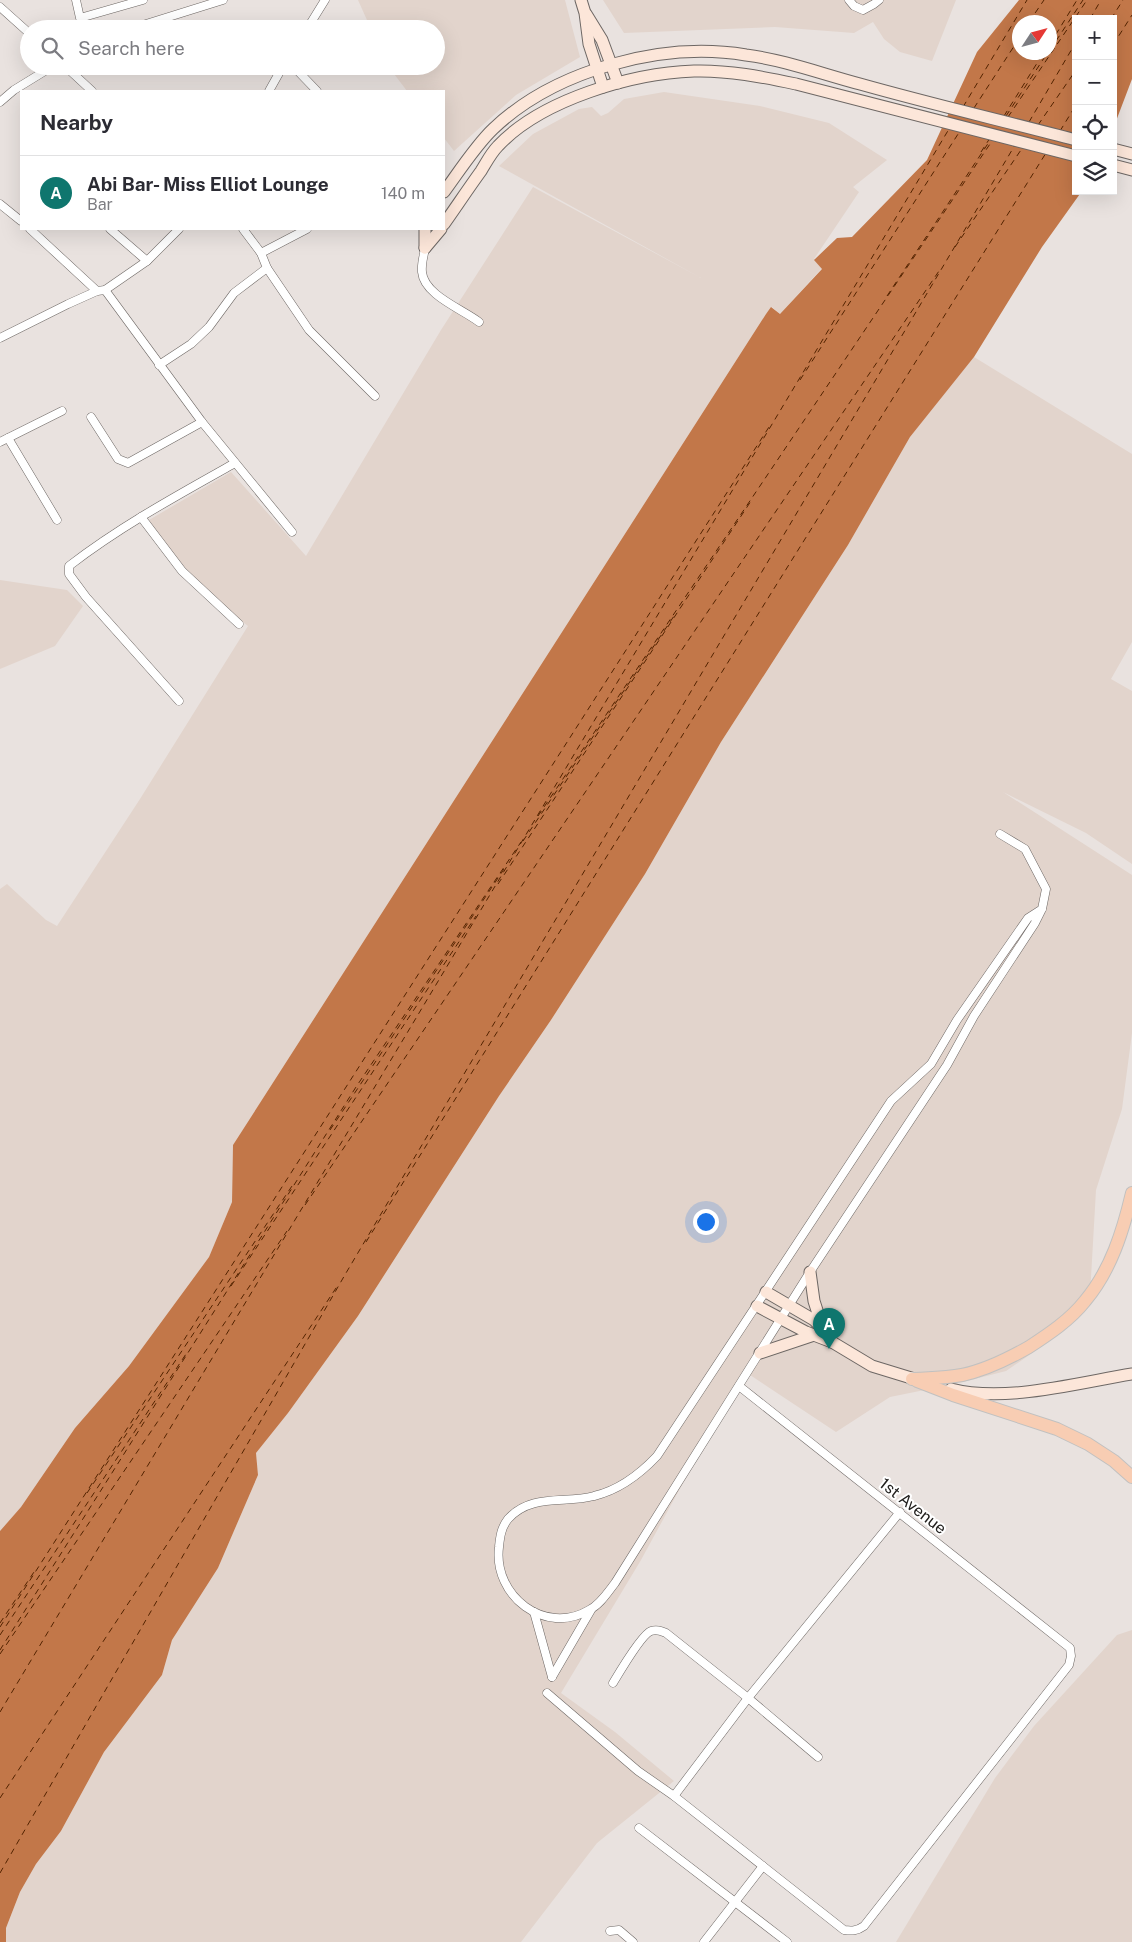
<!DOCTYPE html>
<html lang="en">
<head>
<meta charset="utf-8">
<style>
  :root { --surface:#fff; --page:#f2f2f3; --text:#2b2b33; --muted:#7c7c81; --line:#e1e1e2; --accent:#0f766e }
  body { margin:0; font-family:"Public Sans",sans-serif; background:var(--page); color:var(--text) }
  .controls { position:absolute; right:15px; top:15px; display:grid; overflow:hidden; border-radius:0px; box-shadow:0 5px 20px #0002 }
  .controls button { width:45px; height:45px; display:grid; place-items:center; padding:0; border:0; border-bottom:1px solid var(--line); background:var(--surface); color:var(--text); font:25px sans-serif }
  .compass { position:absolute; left:1012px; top:15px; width:45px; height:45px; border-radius:50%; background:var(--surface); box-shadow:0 5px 20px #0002; rotate:54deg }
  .you { position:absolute; left:705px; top:1221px; width:18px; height:18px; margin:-12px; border:4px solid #fff; border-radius:50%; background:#1a73e8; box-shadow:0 0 0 8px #1a73e833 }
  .badge { display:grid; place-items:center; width:32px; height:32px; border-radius:50%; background:var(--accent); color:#fff; font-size:16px; font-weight:700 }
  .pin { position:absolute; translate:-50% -41px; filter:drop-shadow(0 1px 2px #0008) }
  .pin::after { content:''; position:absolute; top:26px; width:18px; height:15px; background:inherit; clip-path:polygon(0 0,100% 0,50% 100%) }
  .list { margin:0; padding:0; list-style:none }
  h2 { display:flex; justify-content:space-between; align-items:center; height:65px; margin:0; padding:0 20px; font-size:21px }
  h2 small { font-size:16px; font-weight:400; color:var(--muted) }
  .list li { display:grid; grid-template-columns:32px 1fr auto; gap:15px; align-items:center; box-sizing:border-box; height:75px; padding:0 20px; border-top:1px solid var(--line) }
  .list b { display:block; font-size:19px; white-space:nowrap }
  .list p { margin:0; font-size:16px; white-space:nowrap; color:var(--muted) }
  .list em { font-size:16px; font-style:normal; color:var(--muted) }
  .icon { flex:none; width:28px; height:28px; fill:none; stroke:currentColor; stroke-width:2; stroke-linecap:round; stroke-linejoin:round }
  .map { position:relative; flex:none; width:1132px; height:1942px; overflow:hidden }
  .search { position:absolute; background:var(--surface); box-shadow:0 5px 20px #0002; left:20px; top:20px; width:425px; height:55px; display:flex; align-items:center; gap:12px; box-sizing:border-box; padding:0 18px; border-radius:28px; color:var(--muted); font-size:19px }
  .panel { position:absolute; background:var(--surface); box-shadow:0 5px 20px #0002; left:20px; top:90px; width:425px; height:140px; border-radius:0px }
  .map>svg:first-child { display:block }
  .built { fill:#e2d4cc }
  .water { fill:#c27749; fill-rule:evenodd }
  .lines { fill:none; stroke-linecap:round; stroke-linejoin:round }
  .ferry { stroke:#532300; stroke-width:1; stroke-dasharray:6 5; stroke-linecap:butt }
  .street-casing { stroke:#6d6764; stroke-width:9 }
  .secondary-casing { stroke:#6d6764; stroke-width:13 }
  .primary-casing { stroke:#c1c1c0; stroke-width:14 }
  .street { stroke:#fff; stroke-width:8 }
  .secondary { stroke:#fce6d9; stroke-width:11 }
  .primary { stroke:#f8cdb3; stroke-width:12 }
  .labels { text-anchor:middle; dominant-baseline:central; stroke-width:4; stroke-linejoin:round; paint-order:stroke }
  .street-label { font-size:16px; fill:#23211f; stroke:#fff }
</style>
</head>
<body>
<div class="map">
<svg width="1132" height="1942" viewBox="0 0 1132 1942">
  <rect width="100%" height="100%" fill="#e9e2df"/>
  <g class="built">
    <path d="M358,0h207l15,57 -64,38 -62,56 -10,-13v-47h-37l-19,-25h48v-37h-65z"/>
    <path d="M603,0h353l-24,61 -32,-9 -16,-13 -11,-17 -19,11 -79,-6 -151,6z"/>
    <path d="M664,92l96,14 69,17 58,37 -34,27 6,5 -45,67 8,9 -42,46 -8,-7 -6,7 -533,831 -1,57 -23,55 -80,109 -54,62 -54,79 -21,24v-642l7,-5 39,36 11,6 83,-127 108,-173 -64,-49 -35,-57 82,-48 75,84 135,-226 92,-143 168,91 -202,-112 34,-32 46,-25 13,-2 9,9 7,-3 16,-14z"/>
    <path d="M974,357l158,97v188l-21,37 21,12v173l-46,-31 -83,-41 129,83v158l-10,76 -26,81 -6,105 -52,54 -32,22 -47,12 -69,14 -54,35 -92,-61 -103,189 -80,133 54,39 59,49 -77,62 -76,99h-515v-14l14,-36 16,-28 25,-33 43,-79 58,-77 10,-35 46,-72 40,-93 -2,-22 32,-40 70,-97 141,-220 52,-76 94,-146 76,-132 127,-197 62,-108z"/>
    <path d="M0,580l67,10 16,16 -28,40 -55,23z"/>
    <path d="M1132,1630v312h-236l99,-164 39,-52 83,-91z"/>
  </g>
  <path class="water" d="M1019,0h113v79l-19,50v-110h-37v172h6l-40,56 -68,110 -64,80 -62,108 -127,197 -76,132 -94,146 -52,76 -141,220 -70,97 -32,40 2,22 -40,93 -46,72 -10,35 -58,77 -43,79 -25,33 -16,28 -14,36v14h-6v-411l21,-24 54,-79 54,-62 80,-109 23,-55 1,-57 533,-831 5,-7 9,7 42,-45 -8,-9 23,-22 15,-1 75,-77 50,-108zM1020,22h30v30h-30z"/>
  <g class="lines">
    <g class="ferry">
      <path d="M1090,19l11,-19"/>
      <path d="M1111,19l12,-19"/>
      <path d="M1029,22l15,-22"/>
      <path d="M1050,44l27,-44"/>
      <path d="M1113,45l19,-30"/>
      <path d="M1050,50l33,-50"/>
      <path d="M963,107l64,-107"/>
      <path d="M974,108l46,-71"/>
      <path d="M1004,116l40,-64"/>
      <path d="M1006,116l42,-64"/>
      <path d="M1008,117l79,-117"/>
      <path d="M1029,122l47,-80"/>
      <path d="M1038,125l38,-55"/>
      <path d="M1060,131l16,-26"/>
      <path d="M981,152l9,-14"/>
      <path d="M955,247l68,-100"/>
      <path d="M887,296l104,-157"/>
      <path d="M800,380l160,-249"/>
      <path d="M538,816l454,-675"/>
      <path d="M523,841l151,-225"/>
      <path d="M498,884l253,-383"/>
      <path d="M330,1130l174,-261"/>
      <path d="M305,1205l634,-934"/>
      <path d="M366,1242l680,-1089"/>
      <path d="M231,1286l245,-370"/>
      <path d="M87,1493l207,-310"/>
      <path d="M0,1623l36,-54"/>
      <path d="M0,1627l769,-1200"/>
      <path d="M0,1635l186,-281"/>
      <path d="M0,1650l356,-563 165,-245"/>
      <path d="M0,1654l287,-423"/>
      <path d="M0,1712l949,-1583"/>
      <path d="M0,1798l338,-513"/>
      <path d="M0,1873l346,-600 669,-1128"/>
    </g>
    <g class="street-casing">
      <g id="street">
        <path d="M76,0l4,18 63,-18"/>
        <path d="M849,0l5,6 9,4 11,-6 5,-4"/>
        <path d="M0,7l29,26"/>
        <path d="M130,29l93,-29"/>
        <path d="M307,29l18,-29"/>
        <path d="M65,66l27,25"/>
        <path d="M293,66l24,25"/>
        <path d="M269,91l14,-25"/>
        <path d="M0,102l14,-12 39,-24"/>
        <path d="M0,204l21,17"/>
        <path d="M30,229l67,62"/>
        <path d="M110,229l37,32"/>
        <path d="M425,248c-1,7 -4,16 -3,24 2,23 40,37 57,50"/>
        <path d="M261,253l46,-24"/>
        <path d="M267,268l42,62 66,66"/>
        <path d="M105,290l97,132 90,110"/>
        <path d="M0,338l68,-34 29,-13 8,-1 42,-29 32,-32"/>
        <path d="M159,365l32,-21 18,-17 25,-34 33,-25 -6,-15 -18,-24"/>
        <path d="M91,417l27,42 10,4 74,-41"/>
        <path d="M8,438l49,82"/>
        <path d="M0,442l62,-31"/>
        <path d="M141,517l41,54 57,53"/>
        <path d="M179,701l-93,-104 -17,-23v-8c52,-40 109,-71 166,-103"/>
        <path d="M1000,834l25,15 21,40 -4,20 -7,14 -61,93 -27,49 -137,207 -195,311c-7,9 -15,22 -26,27 -44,26 -96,-14 -90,-63 1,-10 2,-19 9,-28 23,-26 57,-15 86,-23 25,-6 46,-22 63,-40l234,-355 40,-37 26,-44 71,-102 14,-9"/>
        <path d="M534,1612l18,65"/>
        <path d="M552,1677l39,-67"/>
        <path d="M613,1683c6,-10 29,-49 38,-52 6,-2 10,0 15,2l82,65 70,59"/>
        <path d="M547,1693l91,78 36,25 170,134c8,1 13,1 20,-4l205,-261 2,-9 -1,-8 -331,-262"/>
        <path d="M674,1796l74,-98 152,-186"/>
        <path d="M639,1828l148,114"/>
        <path d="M610,1931l9,-1 14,12"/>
        <path d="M704,1942l59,-76"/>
      </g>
    </g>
    <g class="secondary-casing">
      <g id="secondary">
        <path d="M581,0l4,13 4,31 14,43"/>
        <path d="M586,14l16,26 16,43"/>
        <path d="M1113,149l19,5"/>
        <path d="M1113,165l19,5"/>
        <path d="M444,192c14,-19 32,-47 49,-63 62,-59 169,-88 253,-74 39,5 76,19 114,29 71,20 144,37 216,56"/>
        <path d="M444,224c12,-17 24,-35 37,-53 5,-8 10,-18 17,-25 43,-46 134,-73 196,-75 34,-1 69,6 102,13l280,72"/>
        <path d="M425,248l16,-19"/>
        <path d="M425,248v-19"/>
        <path d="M810,1272l4,29 8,25"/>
        <path d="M766,1292l48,28 8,8 10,14"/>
        <path d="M757,1306l49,26 26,10 40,24 49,15"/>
        <path d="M760,1353l54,-18"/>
        <path d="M951,1389c54,14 126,-6 181,-15"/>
      </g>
    </g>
    <g class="primary-casing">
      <g id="primary">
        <path d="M912,1379c17,-1 34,-1 50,-4 24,-5 46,-16 67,-28 20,-13 41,-27 56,-46 26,-31 38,-70 47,-108"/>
        <path d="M917,1381l36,14 104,34 31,15 26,17 18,16"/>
      </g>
    </g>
    <use href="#street" class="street"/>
    <use href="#secondary" class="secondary"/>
    <use href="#primary" class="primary"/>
  </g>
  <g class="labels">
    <g class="street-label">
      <text transform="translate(913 1506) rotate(38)">1st Avenue</text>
    </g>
  </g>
</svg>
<div class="controls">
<button>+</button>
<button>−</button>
<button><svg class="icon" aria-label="locate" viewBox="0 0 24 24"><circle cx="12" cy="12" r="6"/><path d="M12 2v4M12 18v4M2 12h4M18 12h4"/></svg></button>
<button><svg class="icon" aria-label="layers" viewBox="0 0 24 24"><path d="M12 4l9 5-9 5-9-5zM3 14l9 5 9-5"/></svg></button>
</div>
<svg class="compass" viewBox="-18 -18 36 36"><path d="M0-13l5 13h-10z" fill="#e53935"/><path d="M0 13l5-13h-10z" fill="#7c7c81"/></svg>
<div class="you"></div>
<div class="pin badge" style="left:829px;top:1349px">A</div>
<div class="search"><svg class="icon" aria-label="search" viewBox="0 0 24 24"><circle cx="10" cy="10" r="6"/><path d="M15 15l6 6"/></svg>Search here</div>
<section class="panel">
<h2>Nearby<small></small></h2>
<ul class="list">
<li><span class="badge">A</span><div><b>Abi Bar- Miss Elliot Lounge</b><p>Bar</p></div><em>140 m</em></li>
</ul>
</section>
</div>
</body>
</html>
